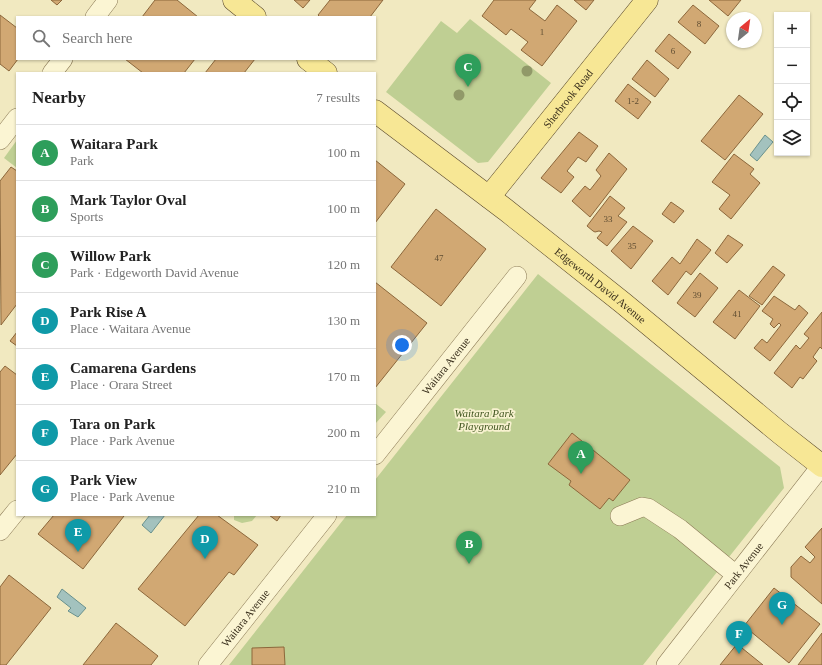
<!DOCTYPE html>
<html lang="en">
<head>
<meta charset="utf-8">
<style>
  :root { --surface:#fff; --page:#f2f2f2; --text:#222; --muted:#767676; --line:#e0e0e0; --accent:#ea580c }
  body { margin:0; font-family:Georgia,serif; background:var(--page); color:var(--text) }
  .controls { position:absolute; right:12px; top:12px; display:grid; overflow:hidden; border-radius:0px; box-shadow:0 1px 3px #0004 }
  .controls button { width:36px; height:36px; display:grid; place-items:center; padding:0; border:0; border-bottom:1px solid var(--line); background:var(--surface); color:var(--text); font:20px sans-serif }
  .compass { position:absolute; left:726px; top:12px; width:36px; height:36px; border-radius:50%; background:var(--surface); box-shadow:0 1px 3px #0004; rotate:29deg }
  .you { position:absolute; left:402px; top:345px; width:14px; height:14px; margin:-10px; border:3px solid #fff; border-radius:50%; background:#1a73e8; box-shadow:0 0 0 6px #1a73e833 }
  .badge { display:grid; place-items:center; width:26px; height:26px; border-radius:50%; background:var(--accent); color:#fff; font-size:13px; font-weight:700 }
  .pin { position:absolute; translate:-50% -33px; filter:drop-shadow(0 1px 2px #0008) }
  .pin::after { content:''; position:absolute; top:21px; width:14px; height:12px; background:inherit; clip-path:polygon(0 0,100% 0,50% 100%) }
  .list { margin:0; padding:0; list-style:none }
  h2 { display:flex; justify-content:space-between; align-items:center; height:52px; margin:0; padding:0 16px; font-size:17px }
  h2 small { font-size:13px; font-weight:400; color:var(--muted) }
  .list li { display:grid; grid-template-columns:26px 1fr auto; gap:12px; align-items:center; box-sizing:border-box; height:56px; padding:0 16px; border-top:1px solid var(--line) }
  .list b { display:block; font-size:15px; white-space:nowrap }
  .list p { margin:0; font-size:13px; white-space:nowrap; color:var(--muted) }
  .list em { font-size:13px; font-style:normal; color:var(--muted) }
  .icon { flex:none; width:22px; height:22px; fill:none; stroke:currentColor; stroke-width:2; stroke-linecap:round; stroke-linejoin:round }
  .map { position:relative; flex:none; width:822px; height:665px; overflow:hidden }
  .search { position:absolute; background:var(--surface); box-shadow:0 1px 3px #0004; left:16px; top:16px; width:360px; height:44px; display:flex; align-items:center; gap:10px; box-sizing:border-box; padding:0 14px; border-radius:0px; color:var(--muted); font-size:15px }
  .panel { position:absolute; background:var(--surface); box-shadow:0 1px 3px #0004; left:16px; top:72px; width:360px; height:444px; border-radius:0px }
  .map>svg:first-child { display:block }
  .green { fill:#bfcf93 }
  .water { fill:#a3c2be; stroke:#69918d }
  .building { fill:#d1a873; stroke:#8c673b }
  .lines { fill:none; stroke-linecap:round; stroke-linejoin:round }
  .minor-casing { stroke:#8b7a56; stroke-width:20 }
  .major-casing { stroke:#58472b; stroke-width:23 }
  .minor { stroke:#fbf5d3; stroke-width:19 }
  .major { stroke:#f7e795; stroke-width:22 }
  .tree { fill:#919969 }
  .labels { text-anchor:middle; dominant-baseline:central; stroke-width:3.5; stroke-linejoin:round; paint-order:stroke }
  .number-label { font-size:9px; fill:#5f4d32 }
  .street-label { font-size:11px; fill:#392f1c; stroke:#f8f2d0 }
  .park-label { font-size:11px; font-style:italic; fill:#425721; stroke:#f8f2d0 }
</style>
</head>
<body>
<div class="map">
<svg width="822" height="665" viewBox="0 0 822 665">
  <rect width="100%" height="100%" fill="#f1e9c0"/>
  <g class="green">
    <path d="M470,19l81,64 -63,79 -10,1 -92,-71 55,-71 16,12z"/>
    <path d="M17,140v28l-13,-10z"/>
    <path d="M538,274l242,193 4,21 -141,177h-414l118,-150h28v-35z"/>
    <path d="M375,403l11,9 -11,12z"/>
    <path d="M234,515h23l-5,6 -10,2 -8,-3z"/>
  </g>
  <g class="water">
    <path d="M765,135l8,7 -16,19 -7,-6z"/>
    <path d="M150,515h15l-14,18 -9,-8z"/>
    <path d="M62,589l24,19 -8,9 -10,-6 3,-3 -14,-11z"/>
  </g>
  <g class="building">
    <path d="M51,0h11l-5,5z"/>
    <path d="M155,0h22l21,17h-56z"/>
    <path d="M294,0h16l-7,8z"/>
    <path d="M330,0h53l-13,17h-50l-2,-2z"/>
    <path d="M494,0h42l-7,9 16,12 12,-16 20,16 -35,45 -21,-16 7,-8 -17,-13 -5,6 -24,-19z"/>
    <path d="M574,0h20l-8,10z"/>
    <path d="M709,0h32l-13,16z"/>
    <path d="M693,5l26,21 -14,18 -27,-22z"/>
    <path d="M0,15l17,13v31h1l-9,12 -9,-7z"/>
    <path d="M669,34l22,18 -13,17 -23,-18z"/>
    <path d="M125,59h70l-11,14h-41z"/>
    <path d="M216,59h39l-11,14h-39z"/>
    <path d="M647,60l22,19 -14,18 -23,-18z"/>
    <path d="M628,84l23,18 -13,17 -23,-18z"/>
    <path d="M739,95l24,19 -38,46 -24,-19z"/>
    <path d="M579,132l19,14 -12,16 -8,-5 -11,14 7,6 -13,16 -20,-15z"/>
    <path d="M609,153l18,16 -37,48 -18,-16 13,-15 5,4 11,-14 -5,-6z"/>
    <path d="M734,154l20,15 -4,5 10,9 -29,36 -12,-10 11,-14 -18,-13z"/>
    <path d="M375,160l30,24 -30,39z"/>
    <path d="M11,167l6,4v133l-16,21 -1,-144z"/>
    <path d="M610,196l15,12 -7,8 9,6 -20,24 -10,-8 5,-6 -3,-1 -4,1 -2,-1 -6,-5z"/>
    <path d="M671,202l13,9 -10,12 -12,-9z"/>
    <path d="M436,209l50,40 -45,57 -50,-39z"/>
    <path d="M633,226l20,15 -22,28 -20,-18z"/>
    <path d="M728,235l15,10 -16,18 -12,-10z"/>
    <path d="M697,239l14,11 -20,25 -5,-4 -18,24 -16,-14 20,-24 8,7z"/>
    <path d="M773,266l12,9 -23,30 -13,-9z"/>
    <path d="M700,273l18,15 -23,29 -18,-14z"/>
    <path d="M375,282l52,41 -52,65z"/>
    <path d="M739,290l21,16 -25,33 -22,-17z"/>
    <path d="M774,296l21,14 4,-5 9,8 -38,48 -16,-13 8,-9 5,4 14,-18 -2,-2 -5,5 -4,-4 3,-5 -11,-8z"/>
    <path d="M822,312v37l-2,-2 -7,10 4,4 -14,18 -3,-2 -8,11 -18,-15 22,-28 4,4 9,-11 -5,-4z"/>
    <path d="M17,332v14l-7,-5z"/>
    <path d="M5,366l12,9v79l-17,21v-103z"/>
    <path d="M572,433l58,47 -17,21 -4,-3 -9,11 -31,-24 2,-4 -23,-17z"/>
    <path d="M54,515h69l1,1 -41,53 -45,-35z"/>
    <path d="M199,515h18l41,30 -24,30 -5,-3 -44,54 -47,-37z"/>
    <path d="M269,515h12l-4,6z"/>
    <path d="M822,528v76l-31,-27v-10l10,-11 9,7 5,-6 -10,-10z"/>
    <path d="M9,575l42,33 -45,57h-6v-78z"/>
    <path d="M774,588l46,36 -31,39 -45,-37z"/>
    <path d="M116,623l42,33 -7,9h-68z"/>
    <path d="M822,633v32h-24z"/>
    <path d="M737,644l26,21h-43z"/>
    <path d="M284,647l1,18h-33v-17z"/>
  </g>
  <g class="lines">
    <g class="minor-casing">
      <g id="minor">
        <path d="M95,17l13,-17"/>
        <path d="M52,73l11,-14"/>
        <path d="M0,140l17,-22"/>
        <path id="s1" d="M375,455l142,-179"/>
        <path d="M620,516l22,-9 6,1 32,21 56,46"/>
        <path d="M0,531l17,-21"/>
        <path id="s2" d="M208,665l119,-150"/>
        <path id="s3" d="M666,665l156,-200"/>
      </g>
    </g>
    <g class="major-casing">
      <g id="major">
        <path d="M234,0l21,17"/>
        <path d="M308,59l18,14"/>
        <path id="s4" d="M375,111l131,99 117,93 157,130 42,33"/>
        <path id="s5" d="M489,197l158,-197"/>
      </g>
    </g>
    <use href="#minor" class="minor"/>
    <use href="#major" class="major"/>
  </g>
  <g class="tree">
    <circle cx="527" cy="71" r="5.5"/>
    <circle cx="459" cy="95" r="5.5"/>
  </g>
  <g class="labels">
    <g class="number-label">
      <text x="699" y="24">8</text>
      <text x="542" y="32">1</text>
      <text x="673" y="51">6</text>
      <text x="633" y="101">1-2</text>
      <text x="608" y="219">33</text>
      <text x="632" y="246">35</text>
      <text x="439" y="258">47</text>
      <text x="697" y="295">39</text>
      <text x="737" y="314">41</text>
    </g>
    <g class="street-label">
      <text stroke="none"><textPath href="#s5" startOffset="126">Sherbrook Road</textPath></text>
      <text stroke="none"><textPath href="#s4" startOffset="285">Edgeworth David Avenue</textPath></text>
      <text stroke="none"><textPath href="#s1" startOffset="114">Waitara Avenue</textPath></text>
      <text stroke="none"><textPath href="#s3" startOffset="126">Park Avenue</textPath></text>
      <text stroke="none"><textPath href="#s2" startOffset="60">Waitara Avenue</textPath></text>
    </g>
    <g class="park-label">
      <text x="484" y="413">Waitara Park<tspan x="484" dy="13">Playground</tspan></text>
    </g>
  </g>
</svg>
<div class="controls">
<button>+</button>
<button>−</button>
<button><svg class="icon" aria-label="locate" viewBox="0 0 24 24"><circle cx="12" cy="12" r="6"/><path d="M12 2v4M12 18v4M2 12h4M18 12h4"/></svg></button>
<button><svg class="icon" aria-label="layers" viewBox="0 0 24 24"><path d="M12 4l9 5-9 5-9-5zM3 14l9 5 9-5"/></svg></button>
</div>
<svg class="compass" viewBox="-18 -18 36 36"><path d="M0-13l5 13h-10z" fill="#e53935"/><path d="M0 13l5-13h-10z" fill="#767676"/></svg>
<div class="you"></div>
<div class="pin badge" style="left:581px;top:474px;background:#2e9e5b">A</div>
<div class="pin badge" style="left:469px;top:564px;background:#2e9e5b">B</div>
<div class="pin badge" style="left:468px;top:87px;background:#2e9e5b">C</div>
<div class="pin badge" style="left:205px;top:559px;background:#0f9aa8">D</div>
<div class="pin badge" style="left:78px;top:552px;background:#0f9aa8">E</div>
<div class="pin badge" style="left:739px;top:654px;background:#0f9aa8">F</div>
<div class="pin badge" style="left:782px;top:625px;background:#0f9aa8">G</div>
<div class="search"><svg class="icon" aria-label="search" viewBox="0 0 24 24"><circle cx="10" cy="10" r="6"/><path d="M15 15l6 6"/></svg>Search here</div>
<section class="panel">
<h2>Nearby<small>7 results</small></h2>
<ul class="list">
<li><span class="badge" style="background:#2e9e5b">A</span><div><b>Waitara Park</b><p>Park</p></div><em>100 m</em></li>
<li><span class="badge" style="background:#2e9e5b">B</span><div><b>Mark Taylor Oval</b><p>Sports</p></div><em>100 m</em></li>
<li><span class="badge" style="background:#2e9e5b">C</span><div><b>Willow Park</b><p>Park · Edgeworth David Avenue</p></div><em>120 m</em></li>
<li><span class="badge" style="background:#0f9aa8">D</span><div><b>Park Rise A</b><p>Place · Waitara Avenue</p></div><em>130 m</em></li>
<li><span class="badge" style="background:#0f9aa8">E</span><div><b>Camarena Gardens</b><p>Place · Orara Street</p></div><em>170 m</em></li>
<li><span class="badge" style="background:#0f9aa8">F</span><div><b>Tara on Park</b><p>Place · Park Avenue</p></div><em>200 m</em></li>
<li><span class="badge" style="background:#0f9aa8">G</span><div><b>Park View</b><p>Place · Park Avenue</p></div><em>210 m</em></li>
</ul>
</section>
</div>
</body>
</html>
